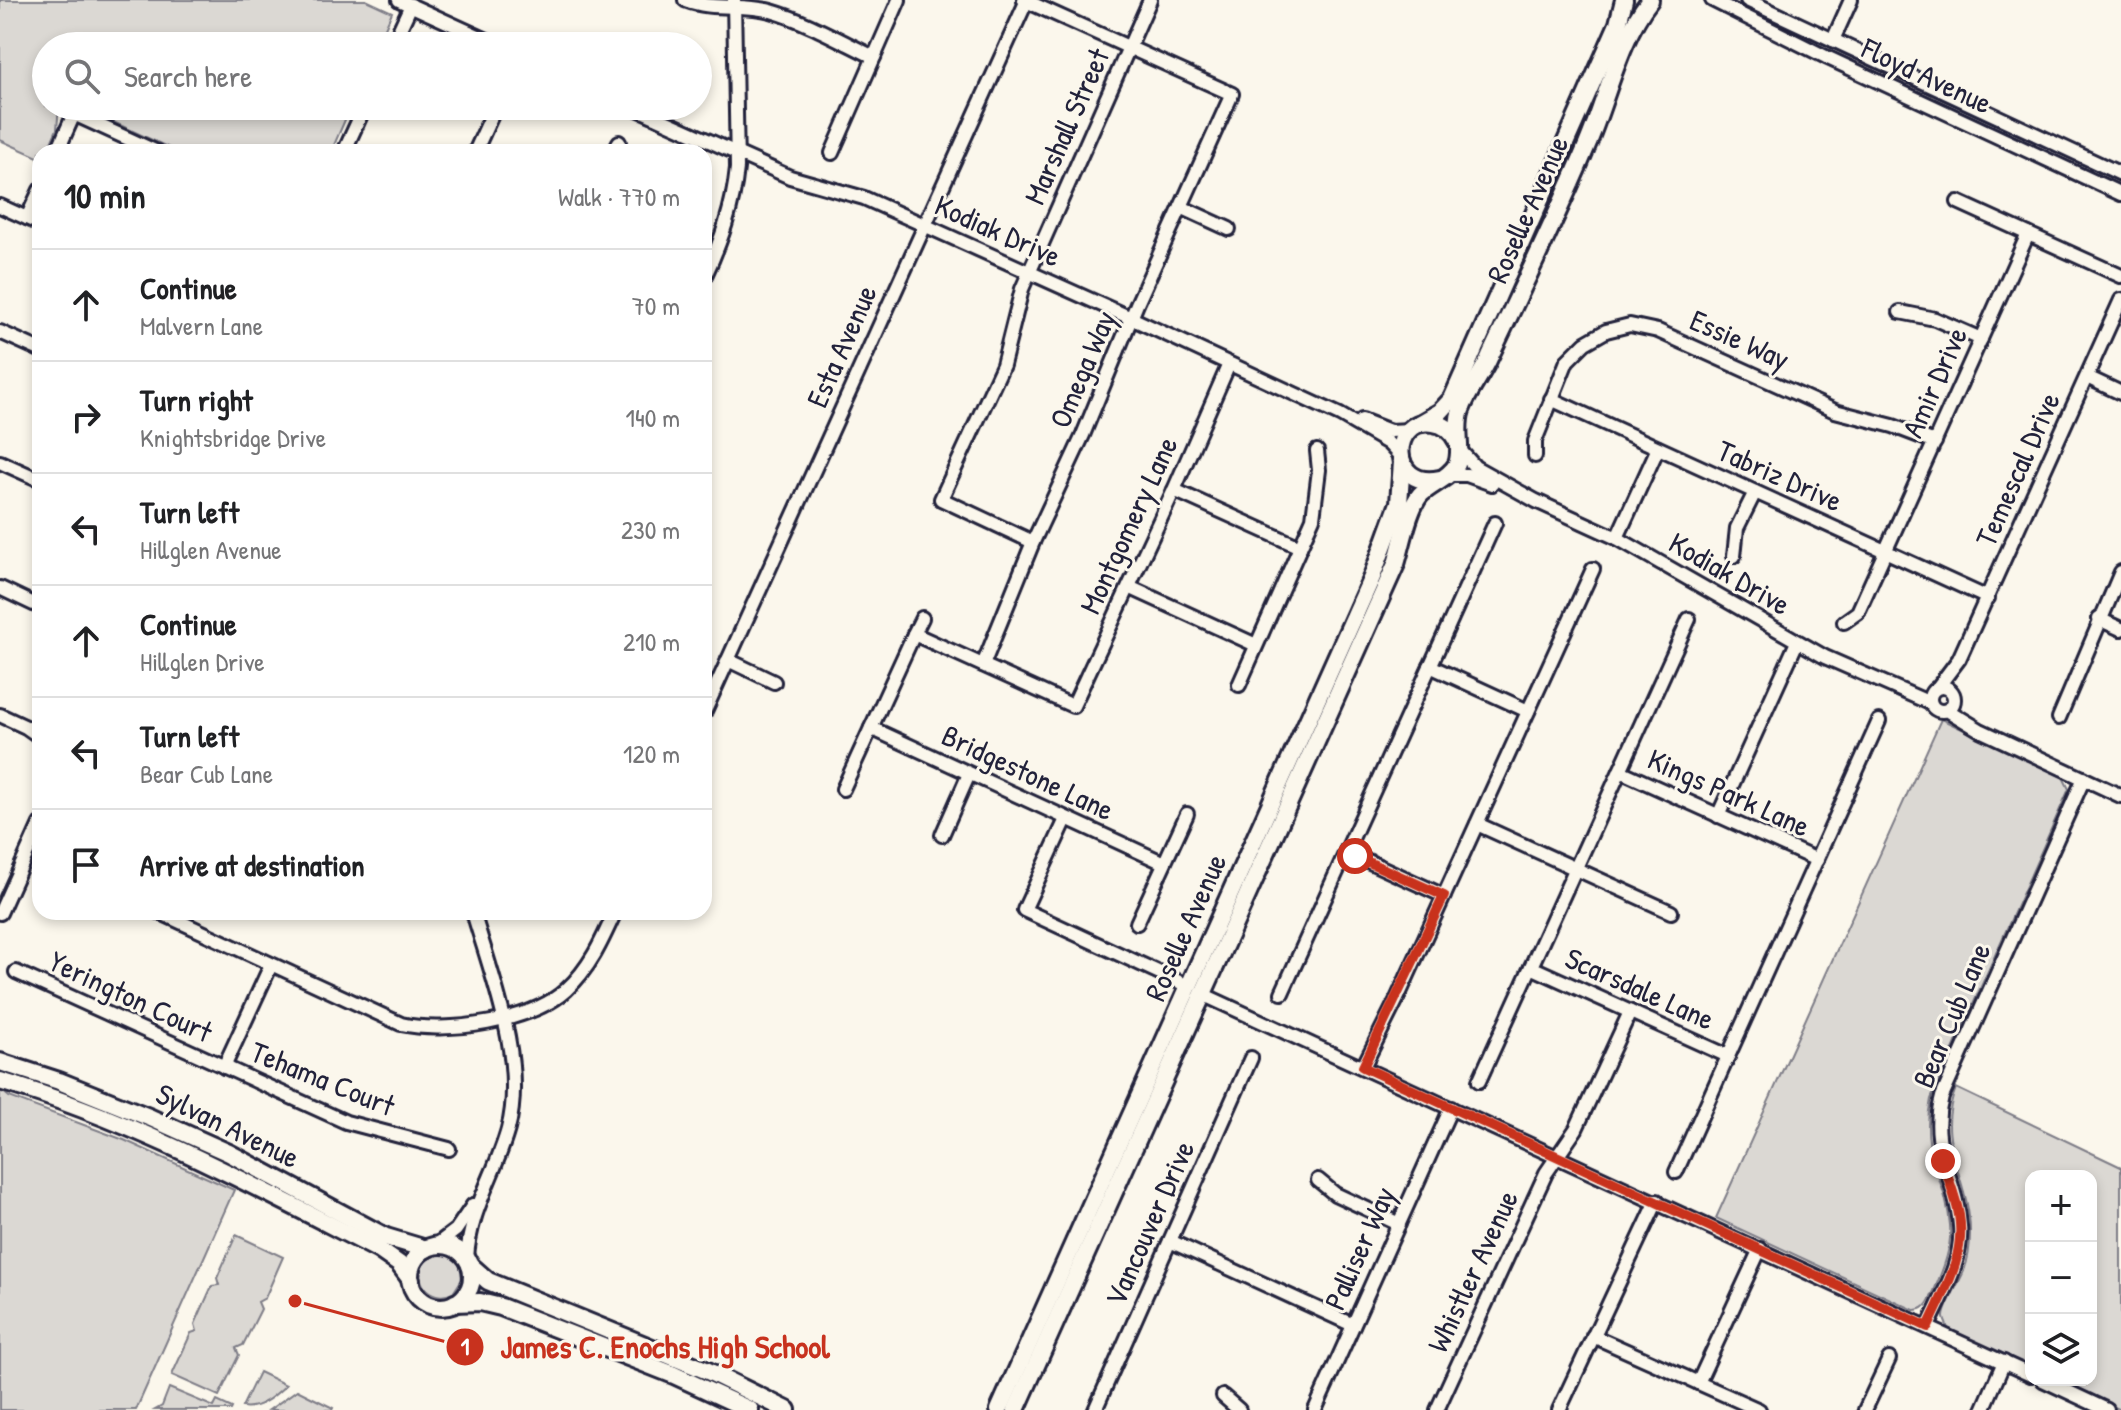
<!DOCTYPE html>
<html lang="en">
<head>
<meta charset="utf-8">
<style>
  :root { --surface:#fff; --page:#f2f2f2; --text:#202124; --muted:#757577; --line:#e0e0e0 }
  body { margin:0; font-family:"Patrick Hand",sans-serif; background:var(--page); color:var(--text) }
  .controls { position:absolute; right:24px; bottom:24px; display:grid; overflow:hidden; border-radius:16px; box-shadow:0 4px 12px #0003 }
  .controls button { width:72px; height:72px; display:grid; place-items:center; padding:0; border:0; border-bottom:2px solid var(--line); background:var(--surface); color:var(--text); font:40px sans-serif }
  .stop { position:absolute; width:24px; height:24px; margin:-18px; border:6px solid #c8321e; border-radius:50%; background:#fff }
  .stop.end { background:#c8321e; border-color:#fff; box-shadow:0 2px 8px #0008 }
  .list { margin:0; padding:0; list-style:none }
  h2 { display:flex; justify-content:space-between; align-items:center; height:104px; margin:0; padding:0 32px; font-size:34px }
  h2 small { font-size:26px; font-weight:400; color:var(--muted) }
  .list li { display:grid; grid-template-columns:52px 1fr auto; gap:24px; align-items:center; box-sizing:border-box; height:112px; padding:0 32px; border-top:2px solid var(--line) }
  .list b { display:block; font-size:30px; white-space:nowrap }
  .list p { margin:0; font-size:26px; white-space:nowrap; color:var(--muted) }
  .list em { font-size:26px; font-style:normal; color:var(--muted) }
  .icon { flex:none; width:44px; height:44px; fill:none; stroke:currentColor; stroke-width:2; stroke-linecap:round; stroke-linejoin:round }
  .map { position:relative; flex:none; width:2121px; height:1410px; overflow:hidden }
  .search { position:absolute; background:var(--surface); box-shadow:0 4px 12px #0003; left:32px; top:32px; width:680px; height:88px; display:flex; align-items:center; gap:20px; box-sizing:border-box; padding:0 28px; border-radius:44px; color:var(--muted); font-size:30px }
  .panel { position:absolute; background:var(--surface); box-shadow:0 4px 12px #0003; left:32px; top:144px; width:680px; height:776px; border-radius:24px }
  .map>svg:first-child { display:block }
  .green { fill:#dbd8d3; stroke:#7e7d87; stroke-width:2 }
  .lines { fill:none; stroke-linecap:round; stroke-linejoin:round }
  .minor-casing { stroke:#22223b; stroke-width:18 }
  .major-casing { stroke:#22223b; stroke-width:22 }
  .minor { stroke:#fbf7ec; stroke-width:12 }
  .major { stroke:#fbf7ec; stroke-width:16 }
  .route { stroke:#c8321e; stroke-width:10 }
  .labels { text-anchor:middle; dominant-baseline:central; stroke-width:6; stroke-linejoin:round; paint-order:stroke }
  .street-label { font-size:30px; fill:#22223b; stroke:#fbf7ec }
  .leader { fill:none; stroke:#c8321e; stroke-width:3 }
  .callout-dot { fill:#c8321e; stroke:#fbf7ec; stroke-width:3 }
  .mark-label { font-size:24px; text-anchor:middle; font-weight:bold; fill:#fff }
  .callout-label { font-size:32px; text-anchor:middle; font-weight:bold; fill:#c8321e; stroke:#fbf7ec; stroke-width:6; stroke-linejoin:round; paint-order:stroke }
</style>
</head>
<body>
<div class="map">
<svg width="2121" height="1410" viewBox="0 0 2121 1410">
  <rect width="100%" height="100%" fill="#fbf7ec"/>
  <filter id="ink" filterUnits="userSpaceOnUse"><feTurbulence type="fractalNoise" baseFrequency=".0125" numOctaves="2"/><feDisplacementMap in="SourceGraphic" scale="16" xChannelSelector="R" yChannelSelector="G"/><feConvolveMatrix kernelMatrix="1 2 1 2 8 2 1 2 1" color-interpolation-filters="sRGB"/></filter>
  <g filter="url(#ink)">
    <g class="green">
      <path d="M0,0h366l26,12 -15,34h-331v60h13l-2,23 -10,23h-7v6l-40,-18z"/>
      <path d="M88,106h263l-20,46h-153l-84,-39z"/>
      <path d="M1941,719l122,58 6,12 -138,310c-12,56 15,78 19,126 2,24 -7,44 -16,66 -5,10 -7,19 -20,19l-198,-92z"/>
      <path d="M1956,1088l165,79v243l-67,-30h37v-204h-60v194l-83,-41c-1,-4 -3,-7 -4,-11 -1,-11 16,-36 20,-47 4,-11 6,-24 6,-37 1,-54 -36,-90 -14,-146z"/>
      <path d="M0,1089l9,8 115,43 110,50 -98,220h-136z"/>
      <path d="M236,1235l47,22 -18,41 -7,4 3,7 -18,36 -7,3 3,7 -20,41 -47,-21 19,-42 6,-2 -2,-7 17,-38 7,-1 -2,-7z"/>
      <path d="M444,1253l16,10 2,16 -9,14c-24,11 -44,-15 -25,-35z"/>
      <path d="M259,1372l27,13c-12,11 -27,25 -44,22z"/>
      <path d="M169,1388l45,19 3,-6 15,7 -1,2h-76l7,-4z"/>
      <path d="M297,1390l36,18 -1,2h-63z"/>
    </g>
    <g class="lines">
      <g class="minor-casing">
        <g id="minor">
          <path d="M399,0l101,46"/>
          <path d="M685,0c28,11 57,3 86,11 35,10 70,30 103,46"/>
          <path d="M1712,0l114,57 295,137"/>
          <path d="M1747,0l374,174"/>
          <path d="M1833,40l18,-40"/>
          <path d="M392,46l19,-41"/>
          <path d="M631,106l159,71 74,21 267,120 209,97 48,28 12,13"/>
          <path d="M57,152l17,-38 83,38"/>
          <path d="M344,152l21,-46"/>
          <path d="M475,152l21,-46"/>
          <path d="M614,152l5,-10"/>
          <path d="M832,153l67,-153"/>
          <path d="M1958,202l163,74"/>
          <path d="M0,206l40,18"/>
          <path d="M1181,207l48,22"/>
          <path d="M27,218l13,-28"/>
          <path d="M704,278c17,-36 29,-70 33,-110l-3,-168"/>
          <path d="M1900,312l35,7 46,20"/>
          <path d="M0,332l40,18"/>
          <path d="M2087,377l34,16"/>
          <path d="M1551,399l437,199"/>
          <path d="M1362,420l28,11 20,-1"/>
          <path d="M1459,449l16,18 61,34 81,37 208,119 105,46"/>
          <path d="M1535,456v-15l32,-80 18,-18 21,-12 24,-6 28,6 177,80 58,15 42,16"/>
          <path d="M0,462l40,18"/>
          <path d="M1448,475h19l25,9"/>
          <path d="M1174,490l126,57"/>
          <path d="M1617,538l41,-90"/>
          <path d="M1033,542l-92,-43 62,-134 19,-76 7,-16 121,-273"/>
          <path d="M1734,556l3,-28 18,-36"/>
          <path d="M1129,587l127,58"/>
          <path d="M0,588l40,19"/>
          <path d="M922,618l-8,16 159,72 101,-216 55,-126"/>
          <path d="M2099,619l22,10"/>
          <path d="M1844,622l14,-10 170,-378"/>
          <path d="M728,660l46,22"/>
          <path d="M983,665l50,-123 50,-107 54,-131 95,-210 -208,-94"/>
          <path d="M1430,666l98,45"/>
          <path d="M1239,685l74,-167 6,-48 -2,-19"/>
          <circle cx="1942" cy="699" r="12"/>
          <path d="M1938,687l21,-28 162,-359"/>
          <path d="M1947,710l33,20 141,66"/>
          <path d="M704,713l323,-713"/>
          <path d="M0,715l26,12 14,10"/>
          <path d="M2059,718l62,-146"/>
          <path d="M871,728l293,135"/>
          <path d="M1620,771l197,89"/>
          <path d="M843,789l71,-155"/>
          <path d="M1718,816l79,-174"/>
          <path d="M1066,819l-42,91 164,76"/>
          <path d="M1477,824l194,88"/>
          <path d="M942,835l27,-61"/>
          <path d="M1346,851l98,45"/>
          <path d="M159,912l242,112c45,10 130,-2 165,-34 24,-22 36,-49 49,-78"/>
          <path d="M0,913l40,-89"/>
          <path d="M1137,923l50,-109"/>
          <path d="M1531,967l197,89"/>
          <path d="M16,972l330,150 103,27"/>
          <path d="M1282,993l213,-470"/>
          <path d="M1202,994l829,381"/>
          <path d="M224,1067l47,-102"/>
          <path d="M1363,1067l34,-68 196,-430"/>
          <path d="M1479,1081l210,-462"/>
          <path d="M1676,1172l203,-451"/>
          <path d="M1318,1180l17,14 64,30"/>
          <path d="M1170,1241l183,84"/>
          <path d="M435,1246l21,-16 17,-25"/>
          <path d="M467,1259c2,-48 29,-86 41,-130 18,-67 -16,-152 -35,-217"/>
          <path d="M1928,1327c14,-32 35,-65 32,-101 -3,-47 -32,-79 -18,-129l142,-319"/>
          <path d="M1593,1336l166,74"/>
          <path d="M2043,1380l64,30"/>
          <path d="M1698,1383l62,-134"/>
          <path d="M1223,1396l16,14"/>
          <path d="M1095,1410l156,-352"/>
          <path d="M1315,1410l136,-302"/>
          <path d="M1437,1410l109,-237 30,-44 54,-117"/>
          <path d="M1559,1410l98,-209"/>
          <path d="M1865,1410l24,-51"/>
          <path d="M1983,1410l21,-48"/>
        </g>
      </g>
      <g class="major-casing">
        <g id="major">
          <path d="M1421,423l19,-11 12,-13 166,-375 6,-24"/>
          <path d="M1440,479c-52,12 -51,-63 -7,-56 12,1 19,8 24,18"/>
          <path d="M0,1062l59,19 92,37 78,35 157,84 40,12"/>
          <path d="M0,1081c134,39 256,106 379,169l20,14 12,16"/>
          <circle cx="441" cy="1276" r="31"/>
          <path d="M470,1265l18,16 220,90 79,39"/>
          <path d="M455,1303l25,-1 21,5 173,68 76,35"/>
          <path d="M999,1410l373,-833 27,-74 3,-41"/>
          <path d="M1016,1410l380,-846c6,-19 12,-55 24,-69 11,-11 30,-17 37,-31 6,-15 -3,-35 4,-54 7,-19 21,-35 29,-54 33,-70 67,-139 97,-211 20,-46 32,-106 63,-145"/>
        </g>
      </g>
      <use href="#minor" class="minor"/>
      <use href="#major" class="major"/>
    </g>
  </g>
  <g class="lines" filter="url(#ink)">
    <path class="route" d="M1355,856l89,40 -81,171 565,260c16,-36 38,-71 31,-112 -3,-18 -11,-36 -16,-54"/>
  </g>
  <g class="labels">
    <g class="street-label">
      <text transform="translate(1927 75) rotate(25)">Floyd Avenue</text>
      <text transform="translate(1066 126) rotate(-66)">Marshall Street</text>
      <text transform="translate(1527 209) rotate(-66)">Roselle Avenue</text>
      <text transform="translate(998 230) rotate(24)">Kodiak Drive</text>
      <text transform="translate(1740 339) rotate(24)">Essie Way</text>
      <text transform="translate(841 346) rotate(-66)">Esta Avenue</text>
      <text transform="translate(1082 369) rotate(-67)">Omega Way</text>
      <text transform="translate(1934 382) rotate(-66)">Amir Drive</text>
      <text transform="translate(2017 469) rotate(-66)">Temescal Drive</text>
      <text transform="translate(1780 475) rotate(24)">Tabriz Drive</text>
      <text transform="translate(1128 525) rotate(-65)">Montgomery Lane</text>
      <text transform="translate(1730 573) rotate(30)">Kodiak Drive</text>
      <text transform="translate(1028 772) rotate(25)">Bridgestone Lane</text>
      <text transform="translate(1729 792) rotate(24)">Kings Park Lane</text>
      <text transform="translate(1185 927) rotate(-66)">Roselle Avenue</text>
      <text transform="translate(1640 988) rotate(24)">Scarsdale Lane</text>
      <text transform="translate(131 996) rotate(25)">Yerington Court</text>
      <text transform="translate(1951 1015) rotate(-67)">Bear Cub Lane</text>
      <text transform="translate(323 1078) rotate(22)">Tehama Court</text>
      <text transform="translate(228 1125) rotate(26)">Sylvan Avenue</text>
      <text transform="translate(1149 1223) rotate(-66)">Vancouver Drive</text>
      <text transform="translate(1359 1248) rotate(-66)">Palliser Way</text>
      <text transform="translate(1472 1271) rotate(-65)">Whistler Avenue</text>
    </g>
  </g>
  <path class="leader" d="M295 1301L465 1347"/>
  <g class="callout-dot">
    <circle cx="295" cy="1301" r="8"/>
    <circle cx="465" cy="1347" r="20"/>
  </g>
  <g class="mark-label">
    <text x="465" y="1355">1</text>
  </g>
  <g class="callout-label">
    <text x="665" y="1358">James C. Enochs High School</text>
  </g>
</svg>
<div class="controls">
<button>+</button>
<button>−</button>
<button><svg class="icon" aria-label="layers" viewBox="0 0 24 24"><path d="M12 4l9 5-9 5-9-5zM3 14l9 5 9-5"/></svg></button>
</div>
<div class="stop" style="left:1355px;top:856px"></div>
<div class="stop end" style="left:1943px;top:1161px"></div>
<div class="search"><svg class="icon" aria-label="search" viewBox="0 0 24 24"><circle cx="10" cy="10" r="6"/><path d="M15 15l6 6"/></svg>Search here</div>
<section class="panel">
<h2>10 min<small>Walk · 770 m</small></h2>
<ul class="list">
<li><svg class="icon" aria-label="ahead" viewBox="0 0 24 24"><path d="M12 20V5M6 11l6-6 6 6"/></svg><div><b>Continue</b><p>Malvern Lane</p></div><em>70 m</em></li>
<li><svg class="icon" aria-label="right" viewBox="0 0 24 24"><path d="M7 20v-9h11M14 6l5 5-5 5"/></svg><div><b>Turn right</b><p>Knightsbridge Drive</p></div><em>140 m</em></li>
<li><svg class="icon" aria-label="left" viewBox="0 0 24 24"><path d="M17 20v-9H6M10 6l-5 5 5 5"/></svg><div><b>Turn left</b><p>Hillglen Avenue</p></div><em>230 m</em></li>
<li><svg class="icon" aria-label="ahead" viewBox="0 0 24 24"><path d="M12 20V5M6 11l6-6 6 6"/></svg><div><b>Continue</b><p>Hillglen Drive</p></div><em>210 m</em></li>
<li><svg class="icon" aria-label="left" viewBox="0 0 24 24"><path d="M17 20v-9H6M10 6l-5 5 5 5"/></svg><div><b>Turn left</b><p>Bear Cub Lane</p></div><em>120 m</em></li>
<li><svg class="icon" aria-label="arrive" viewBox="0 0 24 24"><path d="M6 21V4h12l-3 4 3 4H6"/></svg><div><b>Arrive at destination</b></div></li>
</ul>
</section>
</div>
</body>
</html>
